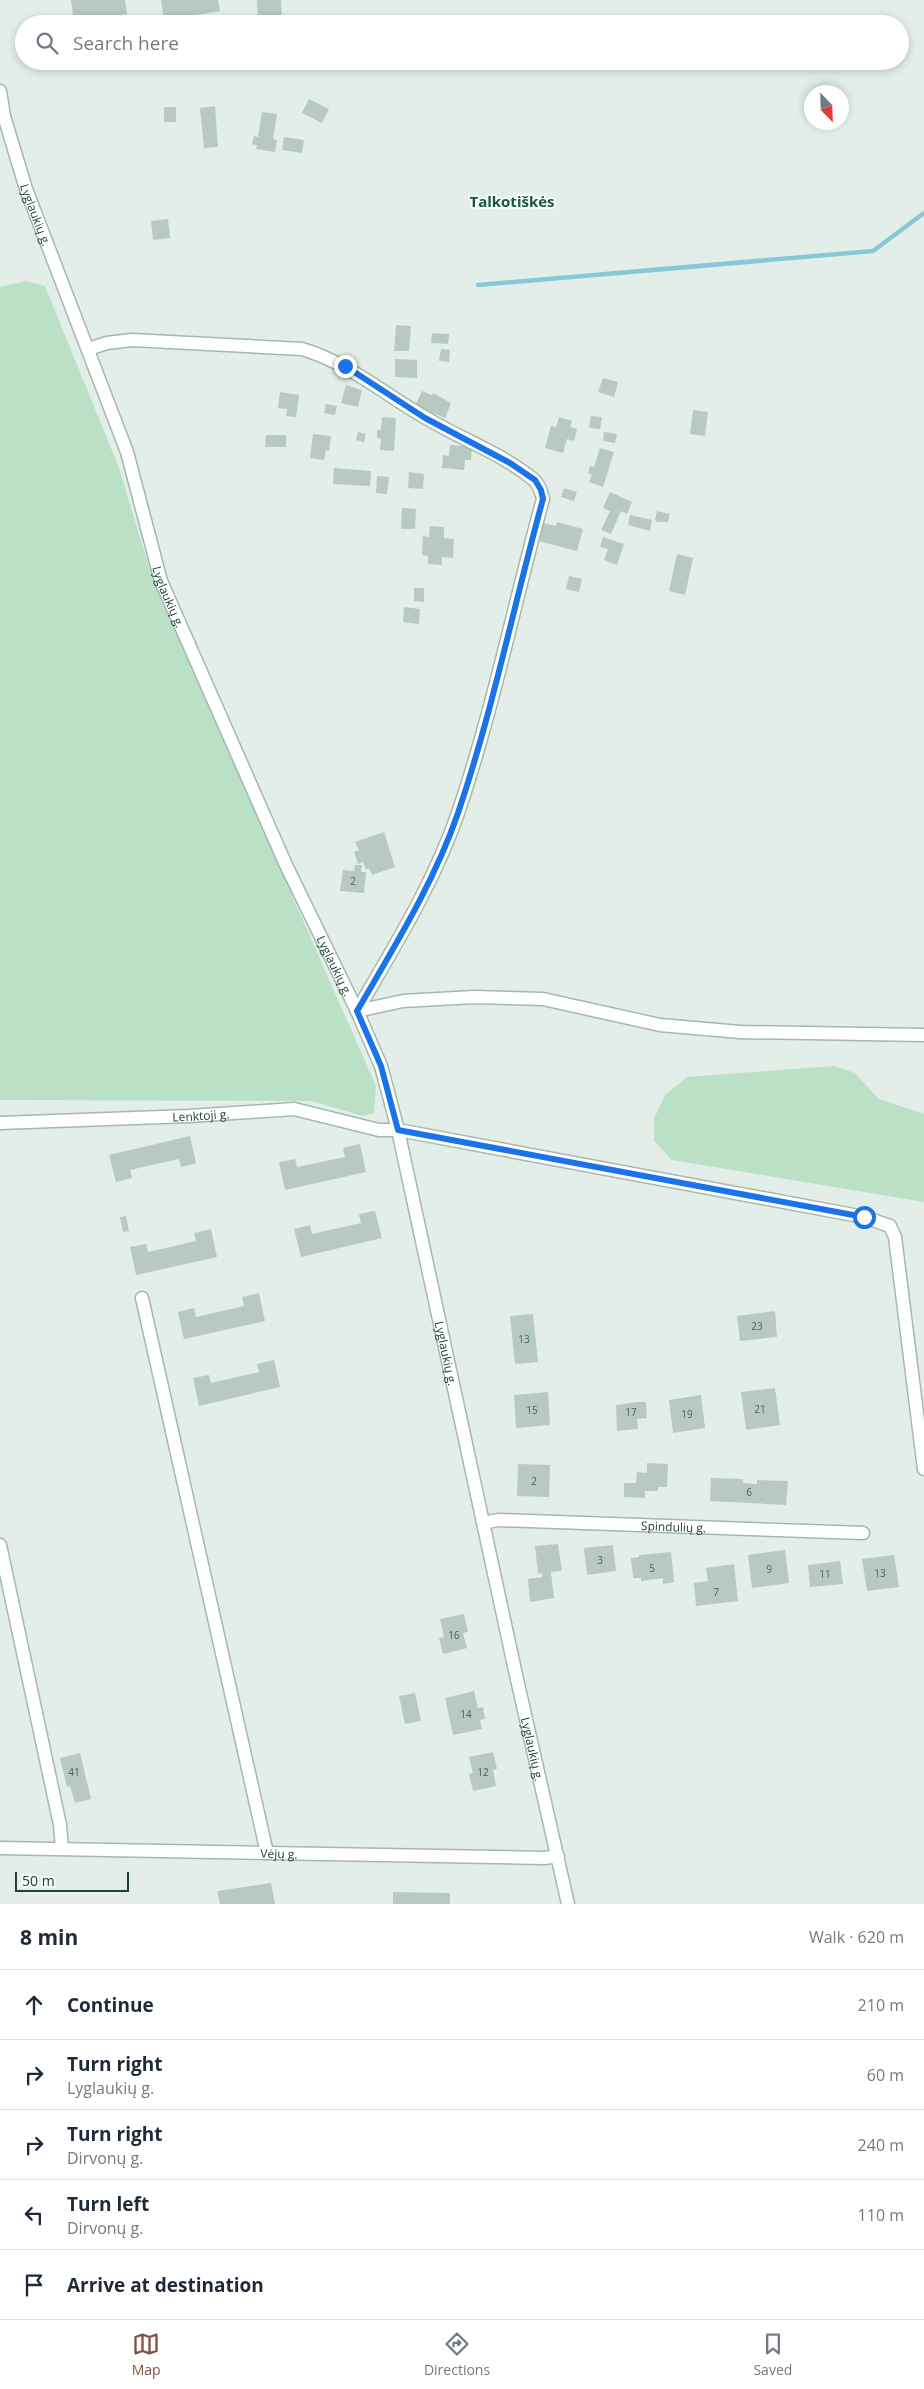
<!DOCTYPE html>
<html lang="en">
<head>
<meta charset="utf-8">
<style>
  :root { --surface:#fff; --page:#f2f2f3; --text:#1f2937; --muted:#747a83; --line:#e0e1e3; --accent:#825143 }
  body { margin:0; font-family:"Open Sans",sans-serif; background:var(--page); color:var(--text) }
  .compass { position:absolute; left:804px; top:85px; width:45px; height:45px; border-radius:50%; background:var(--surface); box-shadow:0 2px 8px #0003; rotate:157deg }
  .scale { position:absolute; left:15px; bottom:12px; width:114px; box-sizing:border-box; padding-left:5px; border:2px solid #214139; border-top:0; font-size:14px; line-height:18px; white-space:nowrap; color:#214139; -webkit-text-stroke:4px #f4faf7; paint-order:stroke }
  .stop { position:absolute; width:15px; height:15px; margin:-11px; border:4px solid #1a73e8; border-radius:50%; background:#fff }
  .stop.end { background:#1a73e8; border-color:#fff; box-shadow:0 1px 5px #0008 }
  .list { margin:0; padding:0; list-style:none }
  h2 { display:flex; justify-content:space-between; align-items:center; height:65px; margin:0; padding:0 20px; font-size:21px }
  h2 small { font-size:16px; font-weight:400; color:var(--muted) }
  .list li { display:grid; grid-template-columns:32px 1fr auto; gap:15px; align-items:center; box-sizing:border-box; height:70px; padding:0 20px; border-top:1px solid var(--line) }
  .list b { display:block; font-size:19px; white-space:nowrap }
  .list p { margin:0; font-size:16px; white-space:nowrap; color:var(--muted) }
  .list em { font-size:16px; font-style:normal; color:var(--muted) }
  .icon { flex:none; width:28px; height:28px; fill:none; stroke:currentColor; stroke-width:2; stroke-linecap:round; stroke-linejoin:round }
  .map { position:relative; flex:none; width:924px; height:1904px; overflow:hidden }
  .search { position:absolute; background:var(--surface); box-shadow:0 2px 8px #0003; left:15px; right:15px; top:15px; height:55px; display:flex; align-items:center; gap:12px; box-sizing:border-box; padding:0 18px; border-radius:28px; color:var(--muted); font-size:19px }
  .sheet { height:415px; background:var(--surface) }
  nav { display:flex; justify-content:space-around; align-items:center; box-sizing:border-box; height:70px; border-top:1px solid var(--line); background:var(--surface); font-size:14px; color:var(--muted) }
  nav a { display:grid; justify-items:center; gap:2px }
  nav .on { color:var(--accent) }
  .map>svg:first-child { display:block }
  .green { fill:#bae0c6 }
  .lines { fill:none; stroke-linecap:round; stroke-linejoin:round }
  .stream { stroke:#87c8d7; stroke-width:4.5 }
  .building { fill:#b8c9c2 }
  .minor-casing { stroke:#a5b7b1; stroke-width:15 }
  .minor { stroke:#fff; stroke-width:12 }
  .route { stroke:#1a73e8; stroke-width:6 }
  .labels { text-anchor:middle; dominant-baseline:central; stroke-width:4; stroke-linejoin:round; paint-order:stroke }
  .number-label { font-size:10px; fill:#47635b }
  .street-label { font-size:12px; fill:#214139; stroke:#f4faf7 }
  .quarter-label { font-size:15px; font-weight:bold; fill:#1b5548; stroke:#f4faf7 }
</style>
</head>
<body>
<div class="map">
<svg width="924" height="1904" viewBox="0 0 924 1904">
  <rect width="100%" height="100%" fill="#e3eee9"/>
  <g class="green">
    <path d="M26,281l19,5 74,182 34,112 223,506 -2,27 -11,3 -52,-15 -311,-1v-813z"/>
    <path d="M834,1066l21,7 24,26 45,15v88l-252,-42 -18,-19v-22l11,-24 22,-18z"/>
  </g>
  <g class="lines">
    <path class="stream" d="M478,285l395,-34 51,-38"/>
  </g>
  <g class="building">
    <path d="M71,0h54l2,14 -53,8z"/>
    <path d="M161,0h57l2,11 -56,9z"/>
    <path d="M257,0h24l1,23 -24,1z"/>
    <path d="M309,99l20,10 -7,14 -20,-10z"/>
    <path d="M215,106l3,41 -14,1 -4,-40z"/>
    <rect x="164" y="107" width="12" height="15"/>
    <path d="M262,112l15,2 -4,25 4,1 -2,12 -19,-3 1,-4 -5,-1 2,-8 4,1z"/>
    <path d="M284,137l20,3 -2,13 -20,-3z"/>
    <path d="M168,219l2,19 -17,2 -2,-19z"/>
    <path d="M396,325l15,1 -2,25h-15z"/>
    <path d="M432,333l17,1 -1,10 -17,-1z"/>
    <path d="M441,349l9,1 -1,12 -10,-1z"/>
    <path d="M395,359l22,1v18l-22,-1z"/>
    <path d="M603,378l15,4 -4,15 -16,-5z"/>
    <path d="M346,385l16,5 -4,17 -17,-4z"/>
    <path d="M422,391l10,4 1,-2 18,10 -6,15 -30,-12z"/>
    <path d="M280,392l19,3 -3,22 -10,-1 1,-7 -9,-1z"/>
    <path d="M326,404l11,2 -2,9 -11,-2z"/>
    <path d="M693,410l15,2 -3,24 -15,-2z"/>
    <path d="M591,416l11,1 -2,12 -11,-1z"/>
    <path d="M382,417l14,1 -2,33 -14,-1 1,-11 -4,-1v-8h4z"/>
    <path d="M559,417l13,4 -2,6 7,2 -3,12 -7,-2 -4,14 -18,-5 6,-22 5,1z"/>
    <path d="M358,432l8,2 -2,8 -8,-2z"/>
    <path d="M604,432l13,2 -2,9 -12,-2z"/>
    <path d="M313,434l18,2 -2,15 -3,-1 -2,10 -14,-2z"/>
    <path d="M266,435h20v12h-21z"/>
    <path d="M450,445l22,2 -1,13h-6l-1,10 -22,-2 1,-13 6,1z"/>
    <path d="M600,448l14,4 -11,35 -14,-5 3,-7 -4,-2 2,-7 4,1z"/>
    <path d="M334,468l37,3 -1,15 -37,-2z"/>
    <path d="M409,472l15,2 -1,15 -15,-1z"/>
    <path d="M377,476l12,1 -2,17 -11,-1z"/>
    <path d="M564,488l13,4 -3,9 -13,-4z"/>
    <path d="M610,492l22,10 -5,12 -6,-3 -10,23 -10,-4 9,-19 -7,-3z"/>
    <path d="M402,508l14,1 -1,20h-14z"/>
    <path d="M657,511l13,3 -2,8h-11l-2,-2z"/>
    <path d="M630,515l22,5 -2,11 -22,-6z"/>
    <path d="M557,522l26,7 -6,22 -39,-10 5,-18 13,3z"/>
    <path d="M430,526l14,1v11l10,1 -1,19 -11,-1v8l-14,-1v-8l-6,-1 1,-19 6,1z"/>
    <path d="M603,537l21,7 -7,21 -13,-5 4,-11 -8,-2z"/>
    <path d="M677,554l16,4 -8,37 -16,-4z"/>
    <path d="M569,576l13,3 -3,13 -13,-3z"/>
    <path d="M414,588h10v14l-10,-1z"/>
    <path d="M404,607l16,2 -1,15 -16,-2z"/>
    <path d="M384,832l11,35 -23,8 -3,-7 -3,2 -3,-8 -5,2 -4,-12 5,-2 -4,-8z"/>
    <path d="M355,865h7l-1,7h5l-2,21 -24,-2 3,-21 11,1z"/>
    <path d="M190,1136l6,27 -15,4 -2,-8 -49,11 2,8 -16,4 -7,-27z"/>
    <path d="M360,1144l6,28 -81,18 -6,-28 16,-3 2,8 48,-10 -2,-9z"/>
    <path d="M375,1211l7,27 -81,19 -7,-28 16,-4 2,9 49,-11 -2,-9z"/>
    <path d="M126,1216l3,15 -6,1 -3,-15z"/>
    <path d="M211,1229l6,28 -81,18 -6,-28 16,-3 2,8 48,-11 -2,-8z"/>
    <path d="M259,1293l6,28 -81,18 -6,-27 16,-4 2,9 48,-11 -2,-9z"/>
    <path d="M775,1311l2,26 -37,4 -3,-25z"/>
    <path d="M533,1314l5,48 -23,2 -5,-48z"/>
    <path d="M274,1360l6,27 -81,19 -6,-28 16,-3 2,8 48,-11 -2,-8z"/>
    <path d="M775,1388l5,37 -34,5 -5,-38z"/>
    <path d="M548,1392l2,33 -34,3 -2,-33z"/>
    <path d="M701,1395l4,33 -32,5 -4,-33z"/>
    <path d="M637,1402h9l1,16 -10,1 1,10 -21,2 -1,-26z"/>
    <path d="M647,1463l21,1 -1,23h-9v4h-13v7l-21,-1v-14h12l1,-11 10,1z"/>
    <path d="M518,1464l32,1 -1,32 -32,-1z"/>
    <path d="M711,1478l32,1v4l14,1v-4l31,1 -2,24 -76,-4z"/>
    <path d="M558,1544l4,27 -11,1 3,26 -24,4 -2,-23 14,-2v-4l-4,1 -3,-28z"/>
    <path d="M613,1545l3,26 -29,4 -3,-27z"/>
    <path d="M785,1550l4,33 -37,5 -4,-33z"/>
    <path d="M671,1552l3,30 -11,2v-6l-22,3v-3h-8l-2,-20 8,-1v-2z"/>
    <path d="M894,1555l5,32 -32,4 -5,-32z"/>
    <path d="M840,1561l3,23 -33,3 -2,-22z"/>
    <path d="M734,1564l4,37 -42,5 -2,-23 14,-2 -2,-13z"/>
    <path d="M464,1614l4,18 -5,1 4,15 -24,6 -4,-16 5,-1 -4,-18z"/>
    <path d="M474,1691l4,17 5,-1 2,12 -5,1 2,9 -29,6 -8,-37z"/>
    <path d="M415,1693l6,28 -16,3 -6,-28z"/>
    <path d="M493,1752l4,17 -4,1 3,16 -23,5 -4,-17 4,-1 -4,-16z"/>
    <path d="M80,1753l11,46 -16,4 -5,-17 -3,1 -7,-29z"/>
    <path d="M271,1883l4,21h-55l-3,-13z"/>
    <path d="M393,1892l57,1v11h-57z"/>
  </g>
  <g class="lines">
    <g class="minor-casing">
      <g id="minor">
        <path id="s1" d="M0,91l4,25 22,73 101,263 34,129 125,284 71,146 24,55 17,64 118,545 52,229"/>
        <path d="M88,349l19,-6 25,-3 170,9c47,14 82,45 124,69 35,21 75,35 107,61 6,5 8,12 10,20 -29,105 -50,211 -85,314 -24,70 -64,134 -101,198"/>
        <path d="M357,1011l46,-10 71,-4 69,2 117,26 80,7 184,3"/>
        <path id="s2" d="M0,1123l189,-7 105,-7 85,21h19l466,87 26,9 5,11 29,232"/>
        <path d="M142,1298l125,555"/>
        <path id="s3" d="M483,1523l15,-3 365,13"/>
        <path d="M0,1545l60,280 2,23"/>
        <path id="s4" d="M0,1848l545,10 13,-2"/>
      </g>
    </g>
    <use href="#minor" class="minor"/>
  </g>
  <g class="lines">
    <path class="route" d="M345,366l80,52 85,45 25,17 6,10 2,9c-29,105 -50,211 -85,314 -24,70 -64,134 -101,198l24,55 17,64 466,87"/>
  </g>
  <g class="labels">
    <g class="number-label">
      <text x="353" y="881">2</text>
      <text x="757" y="1326">23</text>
      <text x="524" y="1339">13</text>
      <text x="760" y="1409">21</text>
      <text x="532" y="1410">15</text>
      <text x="631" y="1412">17</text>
      <text x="687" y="1414">19</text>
      <text x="534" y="1481">2</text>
      <text x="749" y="1492">6</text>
      <text x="600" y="1560">3</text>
      <text x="652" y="1568">5</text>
      <text x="769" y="1569">9</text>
      <text x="880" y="1573">13</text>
      <text x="825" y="1574">11</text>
      <text x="716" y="1592">7</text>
      <text x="454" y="1635">16</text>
      <text x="466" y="1714">14</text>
      <text x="74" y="1772">41</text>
      <text x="483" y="1772">12</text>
    </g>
    <g class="street-label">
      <text stroke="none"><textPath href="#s1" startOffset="129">Lyglaukių g.</textPath></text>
      <text stroke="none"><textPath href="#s1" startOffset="534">Lyglaukių g.</textPath></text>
      <text stroke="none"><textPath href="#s1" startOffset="939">Lyglaukių g.</textPath></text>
      <text stroke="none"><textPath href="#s2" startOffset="201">Lenktoji g.</textPath></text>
      <text stroke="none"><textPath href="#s1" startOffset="1344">Lyglaukių g.</textPath></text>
      <text stroke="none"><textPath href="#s3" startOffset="191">Spindulių g.</textPath></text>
      <text stroke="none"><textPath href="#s1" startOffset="1749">Lyglaukių g.</textPath></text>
      <text stroke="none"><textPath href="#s4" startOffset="279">Vėjų g.</textPath></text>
    </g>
    <g class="quarter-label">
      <text x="512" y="201">Talkotiškės</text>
    </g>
  </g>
</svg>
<svg class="compass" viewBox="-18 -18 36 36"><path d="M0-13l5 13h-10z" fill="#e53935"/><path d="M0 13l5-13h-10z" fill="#747a83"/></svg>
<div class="scale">50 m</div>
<div class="stop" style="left:864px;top:1217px"></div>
<div class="stop end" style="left:345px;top:366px"></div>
<div class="search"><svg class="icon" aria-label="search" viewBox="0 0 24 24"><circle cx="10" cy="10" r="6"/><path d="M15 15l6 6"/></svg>Search here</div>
</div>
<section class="sheet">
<h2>8 min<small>Walk · 620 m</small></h2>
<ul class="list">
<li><svg class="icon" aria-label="ahead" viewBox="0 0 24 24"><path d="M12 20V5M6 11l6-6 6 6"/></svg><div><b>Continue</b></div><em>210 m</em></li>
<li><svg class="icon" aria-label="right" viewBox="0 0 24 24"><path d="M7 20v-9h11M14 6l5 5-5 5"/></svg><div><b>Turn right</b><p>Lyglaukių g.</p></div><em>60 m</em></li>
<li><svg class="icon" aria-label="right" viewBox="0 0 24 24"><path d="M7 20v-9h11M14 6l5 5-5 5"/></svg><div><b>Turn right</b><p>Dirvonų g.</p></div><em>240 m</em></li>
<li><svg class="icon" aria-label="left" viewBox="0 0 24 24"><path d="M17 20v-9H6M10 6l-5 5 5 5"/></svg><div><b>Turn left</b><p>Dirvonų g.</p></div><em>110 m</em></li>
<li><svg class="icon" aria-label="arrive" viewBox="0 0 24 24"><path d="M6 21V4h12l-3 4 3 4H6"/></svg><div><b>Arrive at destination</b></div></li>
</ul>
</section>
<nav>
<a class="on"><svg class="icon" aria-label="map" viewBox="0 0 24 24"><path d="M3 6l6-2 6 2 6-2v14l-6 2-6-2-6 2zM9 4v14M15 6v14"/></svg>Map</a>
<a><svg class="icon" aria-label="directions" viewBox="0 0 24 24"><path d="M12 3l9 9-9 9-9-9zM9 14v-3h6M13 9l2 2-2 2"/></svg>Directions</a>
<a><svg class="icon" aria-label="saved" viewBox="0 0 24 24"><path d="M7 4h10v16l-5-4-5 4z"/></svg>Saved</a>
</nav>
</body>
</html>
